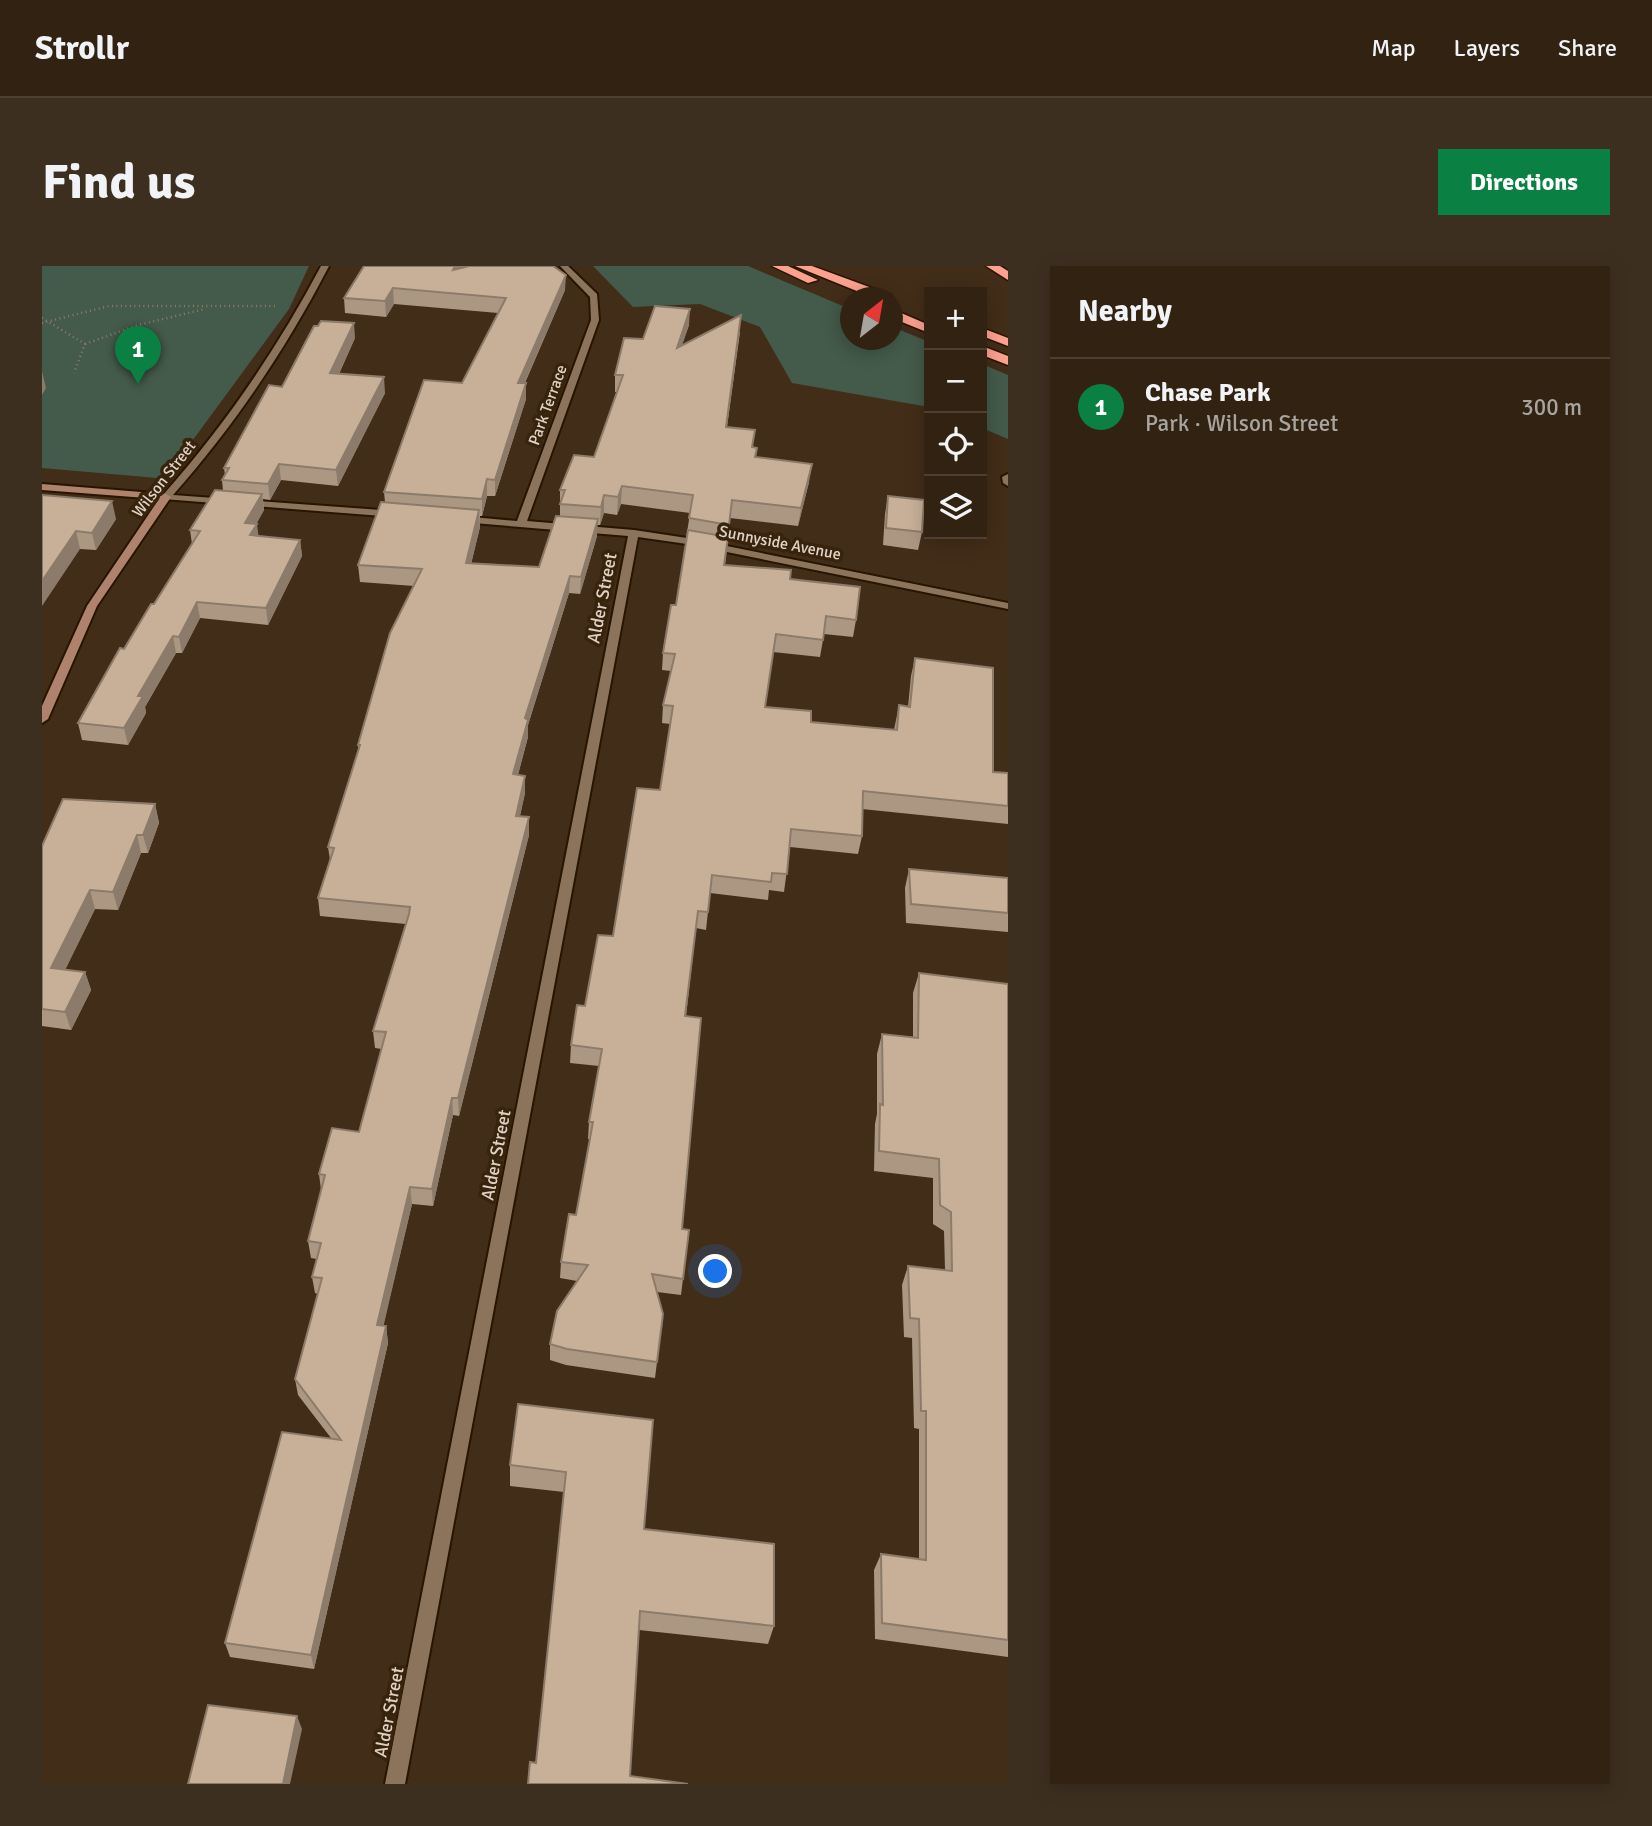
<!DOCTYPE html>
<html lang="en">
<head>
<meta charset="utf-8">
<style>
  :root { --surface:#322212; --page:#3d2f20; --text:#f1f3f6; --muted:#a8a49f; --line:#4d3f32; --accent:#0b8043 }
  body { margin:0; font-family:Signika,sans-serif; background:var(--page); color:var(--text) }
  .controls { position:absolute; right:21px; top:21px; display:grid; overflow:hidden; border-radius:0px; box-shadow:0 4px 18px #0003 }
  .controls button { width:63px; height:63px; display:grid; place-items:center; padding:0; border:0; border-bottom:2px solid var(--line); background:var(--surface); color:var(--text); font:35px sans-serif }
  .compass { position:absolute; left:798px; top:21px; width:63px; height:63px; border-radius:50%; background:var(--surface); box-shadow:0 4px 18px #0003; rotate:31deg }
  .you { position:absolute; left:674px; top:1006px; width:24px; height:24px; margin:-18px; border:5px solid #fff; border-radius:50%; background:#1a73e8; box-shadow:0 0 0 10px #1a73e833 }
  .badge { display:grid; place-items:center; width:46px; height:46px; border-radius:50%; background:var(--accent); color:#fff; font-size:23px; font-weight:700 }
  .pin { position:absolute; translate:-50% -58px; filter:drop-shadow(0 2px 4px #0008) }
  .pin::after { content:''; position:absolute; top:37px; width:24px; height:21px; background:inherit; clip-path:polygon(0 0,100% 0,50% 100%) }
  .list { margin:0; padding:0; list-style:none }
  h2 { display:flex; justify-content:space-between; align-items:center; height:91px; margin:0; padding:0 28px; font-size:30px }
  h2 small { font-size:23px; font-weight:400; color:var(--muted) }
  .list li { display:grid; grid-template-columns:46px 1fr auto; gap:21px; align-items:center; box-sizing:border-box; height:98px; padding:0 28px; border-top:2px solid var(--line) }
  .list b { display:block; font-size:26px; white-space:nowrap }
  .list p { margin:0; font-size:23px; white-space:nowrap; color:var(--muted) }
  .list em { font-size:23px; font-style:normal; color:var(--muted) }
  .icon { flex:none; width:38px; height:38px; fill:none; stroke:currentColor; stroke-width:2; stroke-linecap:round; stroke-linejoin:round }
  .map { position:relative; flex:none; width:966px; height:1518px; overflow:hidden; border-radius:0px }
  header { display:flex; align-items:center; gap:42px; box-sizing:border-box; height:98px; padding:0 35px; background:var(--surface); border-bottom:2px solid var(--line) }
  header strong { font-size:33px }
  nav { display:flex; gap:38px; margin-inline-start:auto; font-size:24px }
  .intro { display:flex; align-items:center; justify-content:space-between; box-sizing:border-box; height:168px; padding:0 42px }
  h1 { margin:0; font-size:49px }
  .button { padding:18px 32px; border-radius:0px; background:var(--accent); color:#fff; font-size:24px; font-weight:700 }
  main { display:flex; gap:42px; padding:0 42px }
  aside { flex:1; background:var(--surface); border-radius:0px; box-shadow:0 4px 18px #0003 }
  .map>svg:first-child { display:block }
  .green { fill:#445a4a }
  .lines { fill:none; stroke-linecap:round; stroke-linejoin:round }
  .street-casing { stroke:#281501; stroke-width:4 }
  .secondary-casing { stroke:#281501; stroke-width:4 }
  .highway-casing { stroke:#281501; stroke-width:3 }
  .path { stroke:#8d7c6a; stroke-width:2.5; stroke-dasharray:1 3.5; stroke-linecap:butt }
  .street { fill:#8c745c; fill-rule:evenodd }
  .secondary { fill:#ae826c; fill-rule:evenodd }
  .highway { fill:#fca190; fill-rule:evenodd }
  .wall { fill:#ac9783 }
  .shaded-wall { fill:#8c7b6a }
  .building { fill:#c8b098; stroke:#8c7b6a; stroke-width:2 }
  .labels { text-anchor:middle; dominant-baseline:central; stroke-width:7; stroke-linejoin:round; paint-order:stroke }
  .far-street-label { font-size:16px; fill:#e0d2c5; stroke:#38240d }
  .street-label { font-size:18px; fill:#e0d2c5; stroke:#38240d }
</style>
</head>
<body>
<header>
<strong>Strollr</strong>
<nav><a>Map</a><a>Layers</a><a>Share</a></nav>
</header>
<div class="intro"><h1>Find us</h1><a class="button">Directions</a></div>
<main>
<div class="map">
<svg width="966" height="1518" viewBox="0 0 966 1518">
  <rect width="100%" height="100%" fill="#422d18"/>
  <g class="green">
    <path d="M0,0h267l-20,43 -110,150 -22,19 -115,-10z"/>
    <path d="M551,0h155l102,43v31h42l1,-13 36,15v65l-137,-24 -32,-56 -60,-23 -67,3z"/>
    <path d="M940,98l26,11v64l-26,-11z"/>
  </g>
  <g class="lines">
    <g class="street-casing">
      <g id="street">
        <path d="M279,0h8c-43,83 -94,159 -156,229l222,16 5,3 -5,3 -232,-18v-4c62,-70 114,-146 158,-229z"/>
        <path d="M518,0h8l29,28 2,26 -72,201 107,9 53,8 321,65v6l-321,-65 -49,-7 -233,1247h-20l243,-1248 -167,-14 -5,-3 5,-3 56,5 74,-201 -1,-23z"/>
        <path d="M966,208v12l-5,-3 -1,-6z"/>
      </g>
    </g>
    <g class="secondary-casing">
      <path id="secondary" d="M0,218l124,10 5,3 -74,109 -49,113 -6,4v-17l45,-100 72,-107 -117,-9z"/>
    </g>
    <g class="highway-casing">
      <g id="highway">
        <path d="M730,0h16l30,14 -10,3z"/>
        <path d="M753,0h17l79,29 2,3h-19z"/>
        <path d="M944,0h14l8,5v9z"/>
        <path d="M850,43l37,16v8l-37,-15z"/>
        <path d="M940,62l26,10v8l-26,-10z"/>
        <path d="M940,80l26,10v9l-26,-10z"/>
      </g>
    </g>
    <g class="path">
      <path d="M0,52l43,26 -11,29"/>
      <path d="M0,57l67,-17h166"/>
      <path d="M43,78l53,-19 67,-16"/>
    </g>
    <use href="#street" class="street"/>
    <use href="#secondary" class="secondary"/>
    <use href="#highway" class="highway"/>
  </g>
  <g class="wall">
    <path d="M322,0h100l-1,1 102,23 -40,93 1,16 -31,97h-8l-5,20h-2v11l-9,37 68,3 21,-51v-26l34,-33 23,-65h-2v-17l28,-36 46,-14 -7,20 58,-13 -13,95 26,21h4l-1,9 53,25 -11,44 -68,-8 -5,47 65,14 66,41 -3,17 -29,-3 -4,23 -47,-5 -8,55 46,15 83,8 5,-25 9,2 3,-31 4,-18 78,114 15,1v51l-146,-15v27l-4,18 -68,-7 -6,45 -15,-2 -1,10 -58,-7 -4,37 -10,-2 -10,88 -4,213 7,1 -8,65 -24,-3 6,22 -8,64 -89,-13 -16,-5v-16l27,-63 -17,-3 1,-16 15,-47 14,-76h-2l1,-17 10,-56 -29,-3 1,-18 42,-109 47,-146 10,-66 -8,-1 1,-18 8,-34 -9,-1 1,-17 13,-48 14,-92 -69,-9 -4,11 -13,-2 -4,12h-3v11l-17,58 -11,-1 -41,132v12l-10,38 7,18 -5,23 9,19 -70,281 -6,-1 -20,91 -21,-2 -29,122h3l2,17 -74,326 -84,-12 -5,-14 106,-205 -33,-43 -3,-16 23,-85 -3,-1 -3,-16 5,-18 -6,-1 -3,-17 13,-51 -2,-16 40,-42 23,-83 -7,-1 -2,-17 33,-107 -86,-8 -2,-18 12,-38 -2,-13 30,-96v-6l56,-159 -54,-4 -2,-17 27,-63 -1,-10 78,-109 36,-70 -104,-9 -8,13 -41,-4 -1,-15z"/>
    <path d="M313,72l-16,36 46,19 -47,93 -57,-6 -11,20 -7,-1 1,11 -8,14 2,12 42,4 2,16 -34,69 -68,-7 -18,35h-6l-31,54 1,6 -18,32 -46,-5 -4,-17 114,-179 -2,-14 33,-39 -1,-11 3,-5 -1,-7z"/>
    <path d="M0,229l74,24 -20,31 -16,-1z"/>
    <path d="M846,230l34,36 -4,18 -35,-5 2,-31z"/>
    <path d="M113,538l4,19 -11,30h-7l-23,57 -23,-1 -30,61 20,2 6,18 -20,40 -29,-4v-180z"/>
    <path d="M867,603l99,9v54l-102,-9 -1,-35z"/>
    <path d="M877,707l89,11v673l-133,-18 -1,-69 7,-16 38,5v-130l-5,-1 -2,-90 -8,-1 -2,-52 6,-19 37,4 -1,-39 -11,-7v-46l-59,-7 1,-47 2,-10v-60l5,-20 31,3v-44z"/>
    <path d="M476,1138l126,125 130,97 -6,18 -129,-14 -103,133 28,-271 -54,-6v-21z"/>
  </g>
  <g class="shaded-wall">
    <path d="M413,0h9l-11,19v-15z"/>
    <path d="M524,9l-1,15 -47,108v-15z"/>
    <path d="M351,22l1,16 -8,13 -1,-16z"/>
    <path d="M648,43l-1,16 -14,40 2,-17z"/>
    <path d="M312,57l1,15 -23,50 -2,-15z"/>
    <path d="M0,105l4,17 -4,7z"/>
    <path d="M342,111l1,16 -47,93 -2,-16z"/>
    <path d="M484,117v16l-31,97v-16z"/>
    <path d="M237,198l2,16 -11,20 -2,-16z"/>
    <path d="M770,198l-3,18 -11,44 3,-18z"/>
    <path d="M445,213v17l-5,20v-17z"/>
    <path d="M580,220l-1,18 -4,11 1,-18z"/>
    <path d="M220,228l2,16 -16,29 -3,-16z"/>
    <path d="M562,229v18l-4,12 1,-18z"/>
    <path d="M70,235l4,18 -20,31 -4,-17z"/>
    <path d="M437,244l1,17 -13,54 -1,-18z"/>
    <path d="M556,253l-1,17 -17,58 1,-17z"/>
    <path d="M215,258l2,16 -9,-5z"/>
    <path d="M34,265l4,18 -38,57v-25z"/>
    <path d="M258,274l2,16 -34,69 -2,-17z"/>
    <path d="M528,310l-1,17 -41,132v12l-15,55v-18l12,-56z"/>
    <path d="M155,336l3,16 -18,35 -3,-16z"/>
    <path d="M131,370l3,17 -31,54 1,6 -18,32 -4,-17 14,-32z"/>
    <path d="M483,510v17l-9,40v-17z"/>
    <path d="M113,538l4,19 -11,30 -5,-18z"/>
    <path d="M487,551v18l-70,281 -1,-18z"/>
    <path d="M95,569l4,18 -23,57 -5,-18z"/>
    <path d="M48,624l5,19 -38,77 -6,-18z"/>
    <path d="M43,706l6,18 -20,40 -6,-18z"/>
    <path d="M410,832l1,17 -20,91 -1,-17z"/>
    <path d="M368,921l2,17 -32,137 -3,-16z"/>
    <path d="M344,1060l2,17 -74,326 -3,-14z"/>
    <path d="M255,1450l5,13 -12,55h-7z"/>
  </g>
  <g class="building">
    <path d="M322,0h91l-2,4 16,-4h84l13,9 -48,108h8l-31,97 -8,-1 -5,20 -98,-7 40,-112 38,3 44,-85 -113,-10 -8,13 -41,-3z"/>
    <path d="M613,40l35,3 -13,39 64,-33 -15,112 29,3 -3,17 5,1 -2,9 57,7 -11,44 -69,-8 -3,25 -40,-7 4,-23 -71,-9 -4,11 -14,-2 -3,12 -41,-3 5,-14h-5l14,-35 20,2 29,-82h-8l9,-37 19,1z"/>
    <path d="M279,55l33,2 -24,50 54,4 -48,93 -57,-6 -11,20 -46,-4 7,-12h-5l45,-83 13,2 32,-61h4z"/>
    <path d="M173,224l47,4 -17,29 12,1 -7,11 50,5 -34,68 -69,-6 -18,35 -6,-1 -35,60h5l-19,32 -46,-5 42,-75 4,1 27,-45h3l46,-73 -10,-1z"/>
    <path d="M0,229l70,6 -20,32 -16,-2 -34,50z"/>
    <path d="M846,230l36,4 -2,32 -36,-4z"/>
    <path d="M339,236l98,8 -13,53 73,4 17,-51 42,3 -17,58 -11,-1 -45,142 3,2 -15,54 12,2 -9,40 13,1 -71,281h-6l-20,91 -22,-2 -33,138 9,1 -75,329 -86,-12 57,-211 59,8 -46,-61 27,-101 -10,-1 9,-34 -13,-2 17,-66 -6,-1 13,-46 27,4 27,-100 -13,-1 36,-117 1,-7 -92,-9 16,-50 -6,-1 32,-102h-2l32,-112 32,-64 -64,-4z"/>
    <path d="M646,264l40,7 -4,28 67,5 -1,9 70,8 -4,33 -30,-4 -3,24 -47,-6 -11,73 46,4v11l86,8 2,-25 11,2 5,-49 78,10v104l15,1v33l-145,-15 -1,45 -71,-7 -4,45 -15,-1 -1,9 -59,-7 -4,37 -10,-1 -13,105 16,2 -19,211 7,1 -6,49 -31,-5 11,40 -6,48 -90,-13 -17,-5 7,-33 31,-46 -27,-3 8,-48 7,1 17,-93h-4l13,-73 -31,-4 6,-40 8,1 13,-71 15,1 24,-148 23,2 13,-84 -10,-1 12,-51 -12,-1 8,-48h5z"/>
    <path d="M21,533l92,5 -12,31h-6l-24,57 -23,-2 -39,78 34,4 -20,40 -23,-3v-163z"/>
    <path d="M867,603l99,9v35l-97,-9z"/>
    <path d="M877,707l89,11v656l-126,-17 -1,-69 45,6v-149h-5l-2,-92 -9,-1 -2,-52 44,5 -1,-59 -11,-7 -1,-46 -60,-8 1,-47 3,1 -1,-71 36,4z"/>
    <path d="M476,1138l135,16 -9,109 130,15v82l-134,-15 -10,165 58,8h-160l2,-22 6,1 30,-291 -56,-7z"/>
    <path d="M166,1439l89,11 -14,68h-95z"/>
  </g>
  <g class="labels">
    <g class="far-street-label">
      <text transform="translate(506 139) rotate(-70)">Park Terrace</text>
      <text transform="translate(122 213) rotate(-52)">Wilson Street</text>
      <text transform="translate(738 277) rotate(11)">Sunnyside Avenue</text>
    </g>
    <g class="street-label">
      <text transform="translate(560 332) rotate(-79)">Alder Street</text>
      <text transform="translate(454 889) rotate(-79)">Alder Street</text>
      <text transform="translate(347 1446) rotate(-79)">Alder Street</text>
    </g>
  </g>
</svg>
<div class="controls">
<button>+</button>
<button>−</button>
<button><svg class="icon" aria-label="locate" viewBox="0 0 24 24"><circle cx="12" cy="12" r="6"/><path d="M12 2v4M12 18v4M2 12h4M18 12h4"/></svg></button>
<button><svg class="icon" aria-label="layers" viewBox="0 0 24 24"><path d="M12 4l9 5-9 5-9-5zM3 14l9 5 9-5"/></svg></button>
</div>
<svg class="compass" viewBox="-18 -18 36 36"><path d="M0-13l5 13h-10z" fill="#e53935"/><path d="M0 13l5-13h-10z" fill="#a8a49f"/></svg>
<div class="you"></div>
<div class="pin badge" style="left:96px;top:118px">1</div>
</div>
<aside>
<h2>Nearby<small></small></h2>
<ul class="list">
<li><span class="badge">1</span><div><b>Chase Park</b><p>Park · Wilson Street</p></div><em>300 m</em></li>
</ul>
</aside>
</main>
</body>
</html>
